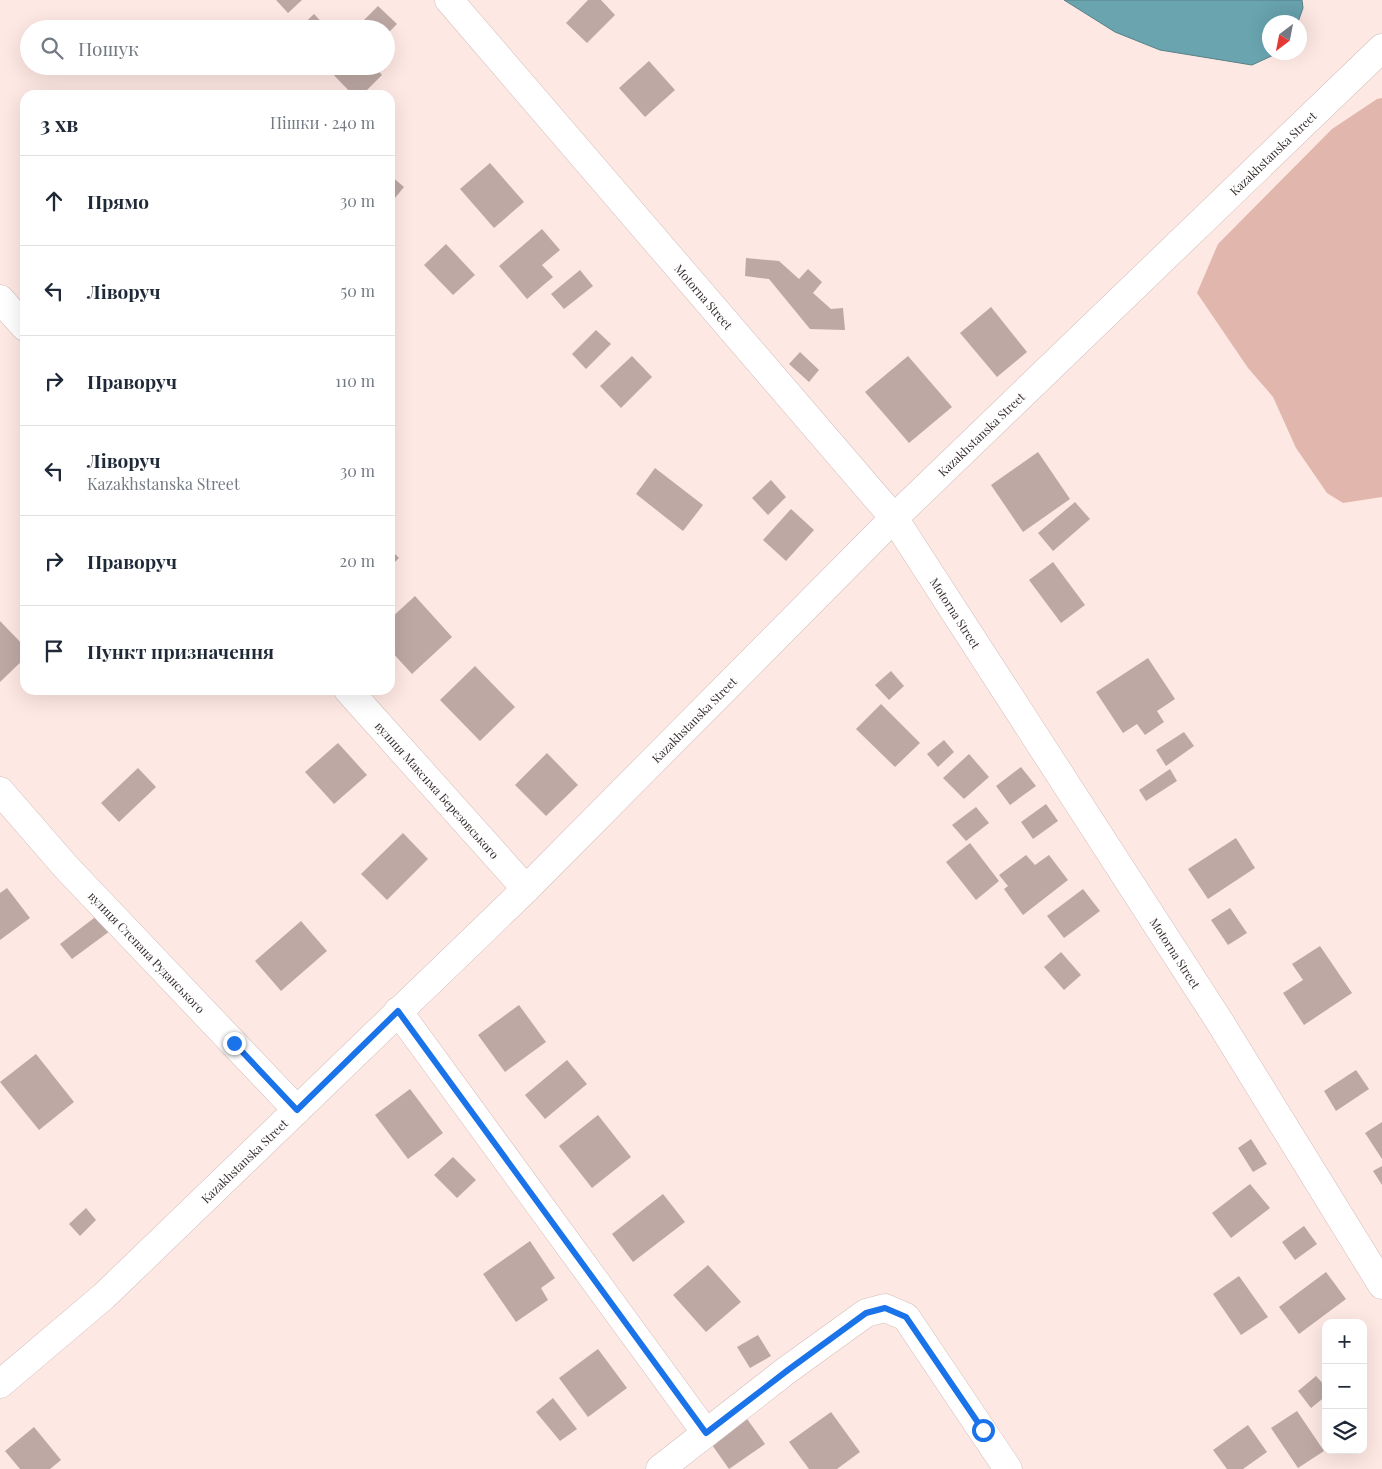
<!DOCTYPE html>
<html lang="uk">
<head>
<meta charset="utf-8">
<style>
  :root { --surface:#fff; --page:#f2f2f3; --text:#1f2937; --muted:#747a83; --line:#e0e1e3 }
  body { margin:0; font-family:"Playfair Display",serif; background:var(--page); color:var(--text) }
  .controls { position:absolute; right:15px; bottom:15px; display:grid; overflow:hidden; border-radius:10px; box-shadow:0 5px 20px #0002 }
  .controls button { width:45px; height:45px; display:grid; place-items:center; padding:0; border:0; border-bottom:1px solid var(--line); background:var(--surface); color:var(--text); font:25px sans-serif }
  .compass { position:absolute; left:1262px; top:15px; width:45px; height:45px; border-radius:50%; background:var(--surface); box-shadow:0 5px 20px #0002; rotate:212deg }
  .stop { position:absolute; width:15px; height:15px; margin:-11px; border:4px solid #1a73e8; border-radius:50%; background:#fff }
  .stop.end { background:#1a73e8; border-color:#fff; box-shadow:0 1px 5px #0008 }
  .list { margin:0; padding:0; list-style:none }
  h2 { display:flex; justify-content:space-between; align-items:center; height:65px; margin:0; padding:0 20px; font-size:21px }
  h2 small { font-size:16px; font-weight:400; color:var(--muted) }
  .list li { display:grid; grid-template-columns:32px 1fr auto; gap:15px; align-items:center; box-sizing:border-box; height:90px; padding:0 20px; border-top:1px solid var(--line) }
  .list b { display:block; font-size:19px; white-space:nowrap }
  .list p { margin:0; font-size:16px; white-space:nowrap; color:var(--muted) }
  .list em { font-size:16px; font-style:normal; color:var(--muted) }
  .icon { flex:none; width:28px; height:28px; fill:none; stroke:currentColor; stroke-width:2; stroke-linecap:round; stroke-linejoin:round }
  .map { position:relative; flex:none; width:1382px; height:1469px; overflow:hidden }
  .search { position:absolute; background:var(--surface); box-shadow:0 5px 20px #0002; left:20px; top:20px; width:375px; height:55px; display:flex; align-items:center; gap:12px; box-sizing:border-box; padding:0 18px; border-radius:28px; color:var(--muted); font-size:19px }
  .panel { position:absolute; background:var(--surface); box-shadow:0 5px 20px #0002; left:20px; top:90px; width:375px; height:605px; border-radius:15px }
  .map>svg:first-child { display:block }
  .green { fill:#e1b6ad }
  .water { fill:#69a4af; stroke:#598087 }
  .building { fill:#bda8a4 }
  .lines { fill:none; stroke-linecap:round; stroke-linejoin:round }
  .street-casing { stroke:#d3beba; stroke-width:29 }
  .secondary-casing { stroke:#d3beba; stroke-width:29 }
  .street { stroke:#fff; stroke-width:28 }
  .secondary { stroke:#fff; stroke-width:28 }
  .route { stroke:#1a73e8; stroke-width:6 }
  .labels { text-anchor:middle; dominant-baseline:central; stroke-width:4; stroke-linejoin:round; paint-order:stroke }
  .street-label { font-size:12px; fill:#352d2b; stroke:#fff }
</style>
</head>
<body>
<div class="map">
<svg width="1382" height="1469" viewBox="0 0 1382 1469">
  <rect width="100%" height="100%" fill="#fee8e3"/>
  <path class="green" d="M1382,98v399l-39,6 -16,-10 -31,-45 -23,-51 -25,-29 -51,-75 21,-49 114,-115 45,-30z"/>
  <path class="water" d="M1064,0h238l1,8 -5,14h-28v30l8,1 -26,12 -92,-15 -45,-18z"/>
  <g class="building">
    <path d="M276,0h26l-14,13z"/>
    <path d="M588,0h13l14,15 -28,28 -21,-20z"/>
    <path d="M378,6l19,18 -11,11v-6h-17l-7,-7z"/>
    <path d="M314,14l14,15h-30z"/>
    <path d="M649,61l26,29 -30,27 -26,-29z"/>
    <path d="M300,66h14l-7,7z"/>
    <path d="M330,66h44l8,9 -20,20h-9l-25,-26z"/>
    <path d="M490,163l34,39 -30,26 -34,-39z"/>
    <path d="M390,175l14,12 -14,17z"/>
    <path d="M542,229l18,21 -18,15 11,12 -26,22 -28,-33z"/>
    <path d="M446,244l29,31 -22,20 -29,-30z"/>
    <path d="M746,258l33,3 20,18 9,-10 14,13 -9,11 18,16 12,-1 2,22 -35,-1 -41,-50 -24,-3z"/>
    <path d="M580,270l13,16 -29,23 -13,-15z"/>
    <path d="M991,307l36,45 -30,25 -37,-44z"/>
    <path d="M596,330l15,14 -25,25 -14,-15z"/>
    <path d="M800,352l19,18 -10,12 -20,-18z"/>
    <path d="M632,356l20,21 -31,31 -21,-22z"/>
    <path d="M908,356l44,51 -43,36 -44,-51z"/>
    <path d="M1038,452l32,47 -47,33 -32,-47z"/>
    <path d="M655,468l48,37 -20,26 -47,-37z"/>
    <path d="M771,480l15,17 -18,18 -16,-17z"/>
    <path d="M1075,502l15,17 -37,32 -15,-18z"/>
    <path d="M791,509l23,21 -28,31 -23,-21z"/>
    <path d="M390,549l9,9 -9,9z"/>
    <path d="M1053,562l32,43 -24,18 -32,-43z"/>
    <path d="M415,596l37,41 -40,37 -22,-24v-31z"/>
    <path d="M0,621l25,26v11l-25,24z"/>
    <path d="M1148,658l27,41 -18,12 7,11 -19,13 -8,-11 -14,9 -27,-41z"/>
    <path d="M475,666l40,41 -35,34 -40,-41z"/>
    <path d="M891,671l13,15 -15,14 -14,-15z"/>
    <path d="M881,704l39,39 -25,24 -39,-38z"/>
    <path d="M1184,732l10,14 -28,20 -10,-16z"/>
    <path d="M944,740l10,12 -16,15 -11,-13z"/>
    <path d="M338,743l29,32 -33,29 -29,-32z"/>
    <path d="M547,753l31,32 -32,31 -31,-31z"/>
    <path d="M969,754l20,23 -25,22 -21,-21z"/>
    <path d="M1021,767l15,19 -26,19 -14,-19z"/>
    <path d="M138,768l18,19 -37,35 -18,-19z"/>
    <path d="M1170,769l7,12 -31,20 -7,-11z"/>
    <path d="M1046,804l12,17 -25,18 -12,-17z"/>
    <path d="M976,807l13,16 -23,18 -14,-16z"/>
    <path d="M403,833l25,26 -41,41 -26,-26z"/>
    <path d="M1236,838l19,30 -47,31 -20,-30z"/>
    <path d="M970,843l29,38 -23,19 -30,-38z"/>
    <path d="M1026,855l9,10 14,-10 19,25 -45,35 -19,-26 4,-3 -9,-11z"/>
    <path d="M7,888l23,30 -30,22v-47z"/>
    <path d="M1083,889l17,22 -36,27 -17,-22z"/>
    <path d="M1230,908l17,25 -19,12 -17,-25z"/>
    <path d="M98,915l12,16 -38,28 -12,-15z"/>
    <path d="M301,921l26,30 -46,40 -26,-30z"/>
    <path d="M1320,946l32,47 -48,32 -21,-32 20,-13 -11,-16z"/>
    <path d="M1061,952l20,23 -17,15 -20,-23z"/>
    <path d="M519,1005l27,37 -41,30 -27,-37z"/>
    <path d="M36,1054l38,48 -35,28 -39,-48z"/>
    <path d="M567,1060l20,24 -42,35 -20,-24z"/>
    <path d="M1356,1070l13,19 -33,22 -12,-20z"/>
    <path d="M410,1089l33,44 -35,26 -33,-44z"/>
    <path d="M598,1115l33,42 -39,31 -33,-42z"/>
    <path d="M1382,1122v37l-17,-26z"/>
    <path d="M1251,1139l16,25 -14,8 -15,-24z"/>
    <path d="M453,1157l23,23 -19,18 -23,-23z"/>
    <path d="M1382,1166v19l-9,-14z"/>
    <path d="M1250,1184l20,24 -39,30 -19,-25z"/>
    <path d="M663,1194l22,28 -52,40 -21,-28z"/>
    <path d="M86,1208l10,12 -16,16 -11,-12z"/>
    <path d="M1304,1226l13,18 -22,16 -13,-18z"/>
    <path d="M530,1241l25,37 -14,10 7,12 -32,22 -33,-48z"/>
    <path d="M708,1265l33,37 -35,30 -33,-37z"/>
    <path d="M1326,1272l20,27 -47,35 -20,-27z"/>
    <path d="M1239,1276l29,41 -27,18 -28,-41z"/>
    <path d="M758,1335l13,21 -21,12 -13,-21z"/>
    <path d="M598,1349l29,39 -39,29 -29,-39z"/>
    <path d="M1316,1376l10,11v9l-15,12 -13,-17z"/>
    <path d="M553,1398l24,31 -17,12 -24,-29z"/>
    <path d="M1297,1411l27,40 -26,17 -27,-40z"/>
    <path d="M831,1412l29,40 -23,17h-28l-20,-27z"/>
    <path d="M745,1416l20,28 -36,25 -19,-27z"/>
    <path d="M1248,1425l19,27 -24,17h-16l-14,-19z"/>
    <path d="M34,1427l27,33 -11,9h-30l-15,-18z"/>
  </g>
  <g class="lines">
    <g class="street-casing">
      <g id="street">
        <path d="M0,299l25,28"/>
        <path id="s1" d="M348,690l178,199"/>
        <path id="s2" d="M0,791l66,76 231,243"/>
        <path d="M398,1011l308,422"/>
        <path id="s3" d="M0,1384l104,-88 422,-407 368,-371 488,-470"/>
        <path d="M660,1469l127,-99 79,-57 19,-5 21,9 102,152"/>
      </g>
    </g>
    <g class="secondary-casing">
      <g id="secondary">
        <path id="s4" d="M449,0l445,518 324,501 164,266"/>
      </g>
    </g>
    <use href="#street" class="street"/>
    <use href="#secondary" class="secondary"/>
  </g>
  <g class="lines">
    <path class="route" d="M234,1043l63,67 101,-99 308,422 82,-63 78,-57 19,-5 21,9 77,113"/>
  </g>
  <g class="labels">
    <g class="street-label">
      <text stroke="none"><textPath href="#s3" startOffset="1771">Kazakhstanska Street</textPath></text>
      <text stroke="none"><textPath href="#s4" startOffset="391">Motorna Street</textPath></text>
      <text stroke="none"><textPath href="#s3" startOffset="1366">Kazakhstanska Street</textPath></text>
      <text stroke="none"><textPath href="#s4" startOffset="796">Motorna Street</textPath></text>
      <text stroke="none"><textPath href="#s3" startOffset="961">Kazakhstanska Street</textPath></text>
      <text stroke="none"><textPath href="#s1" startOffset="134">вулиця Максима Березовського</textPath></text>
      <text stroke="none"><textPath href="#s2" startOffset="218">вулиця Степана Руданського</textPath></text>
      <text stroke="none"><textPath href="#s4" startOffset="1201">Motorna Street</textPath></text>
      <text stroke="none"><textPath href="#s3" startOffset="331">Kazakhstanska Street</textPath></text>
    </g>
  </g>
</svg>
<div class="controls">
<button>+</button>
<button>−</button>
<button><svg class="icon" aria-label="layers" viewBox="0 0 24 24"><path d="M12 4l9 5-9 5-9-5zM3 14l9 5 9-5"/></svg></button>
</div>
<svg class="compass" viewBox="-18 -18 36 36"><path d="M0-13l5 13h-10z" fill="#e53935"/><path d="M0 13l5-13h-10z" fill="#747a83"/></svg>
<div class="stop" style="left:983px;top:1430px"></div>
<div class="stop end" style="left:234px;top:1043px"></div>
<div class="search"><svg class="icon" aria-label="search" viewBox="0 0 24 24"><circle cx="10" cy="10" r="6"/><path d="M15 15l6 6"/></svg>Пошук</div>
<section class="panel">
<h2>3 хв<small>Пішки · 240 m</small></h2>
<ul class="list">
<li><svg class="icon" aria-label="ahead" viewBox="0 0 24 24"><path d="M12 20V5M6 11l6-6 6 6"/></svg><div><b>Прямо</b></div><em>30 m</em></li>
<li><svg class="icon" aria-label="left" viewBox="0 0 24 24"><path d="M17 20v-9H6M10 6l-5 5 5 5"/></svg><div><b>Ліворуч</b></div><em>50 m</em></li>
<li><svg class="icon" aria-label="right" viewBox="0 0 24 24"><path d="M7 20v-9h11M14 6l5 5-5 5"/></svg><div><b>Праворуч</b></div><em>110 m</em></li>
<li><svg class="icon" aria-label="left" viewBox="0 0 24 24"><path d="M17 20v-9H6M10 6l-5 5 5 5"/></svg><div><b>Ліворуч</b><p>Kazakhstanska Street</p></div><em>30 m</em></li>
<li><svg class="icon" aria-label="right" viewBox="0 0 24 24"><path d="M7 20v-9h11M14 6l5 5-5 5"/></svg><div><b>Праворуч</b></div><em>20 m</em></li>
<li><svg class="icon" aria-label="arrive" viewBox="0 0 24 24"><path d="M6 21V4h12l-3 4 3 4H6"/></svg><div><b>Пункт призначення</b></div></li>
</ul>
</section>
</div>
</body>
</html>
